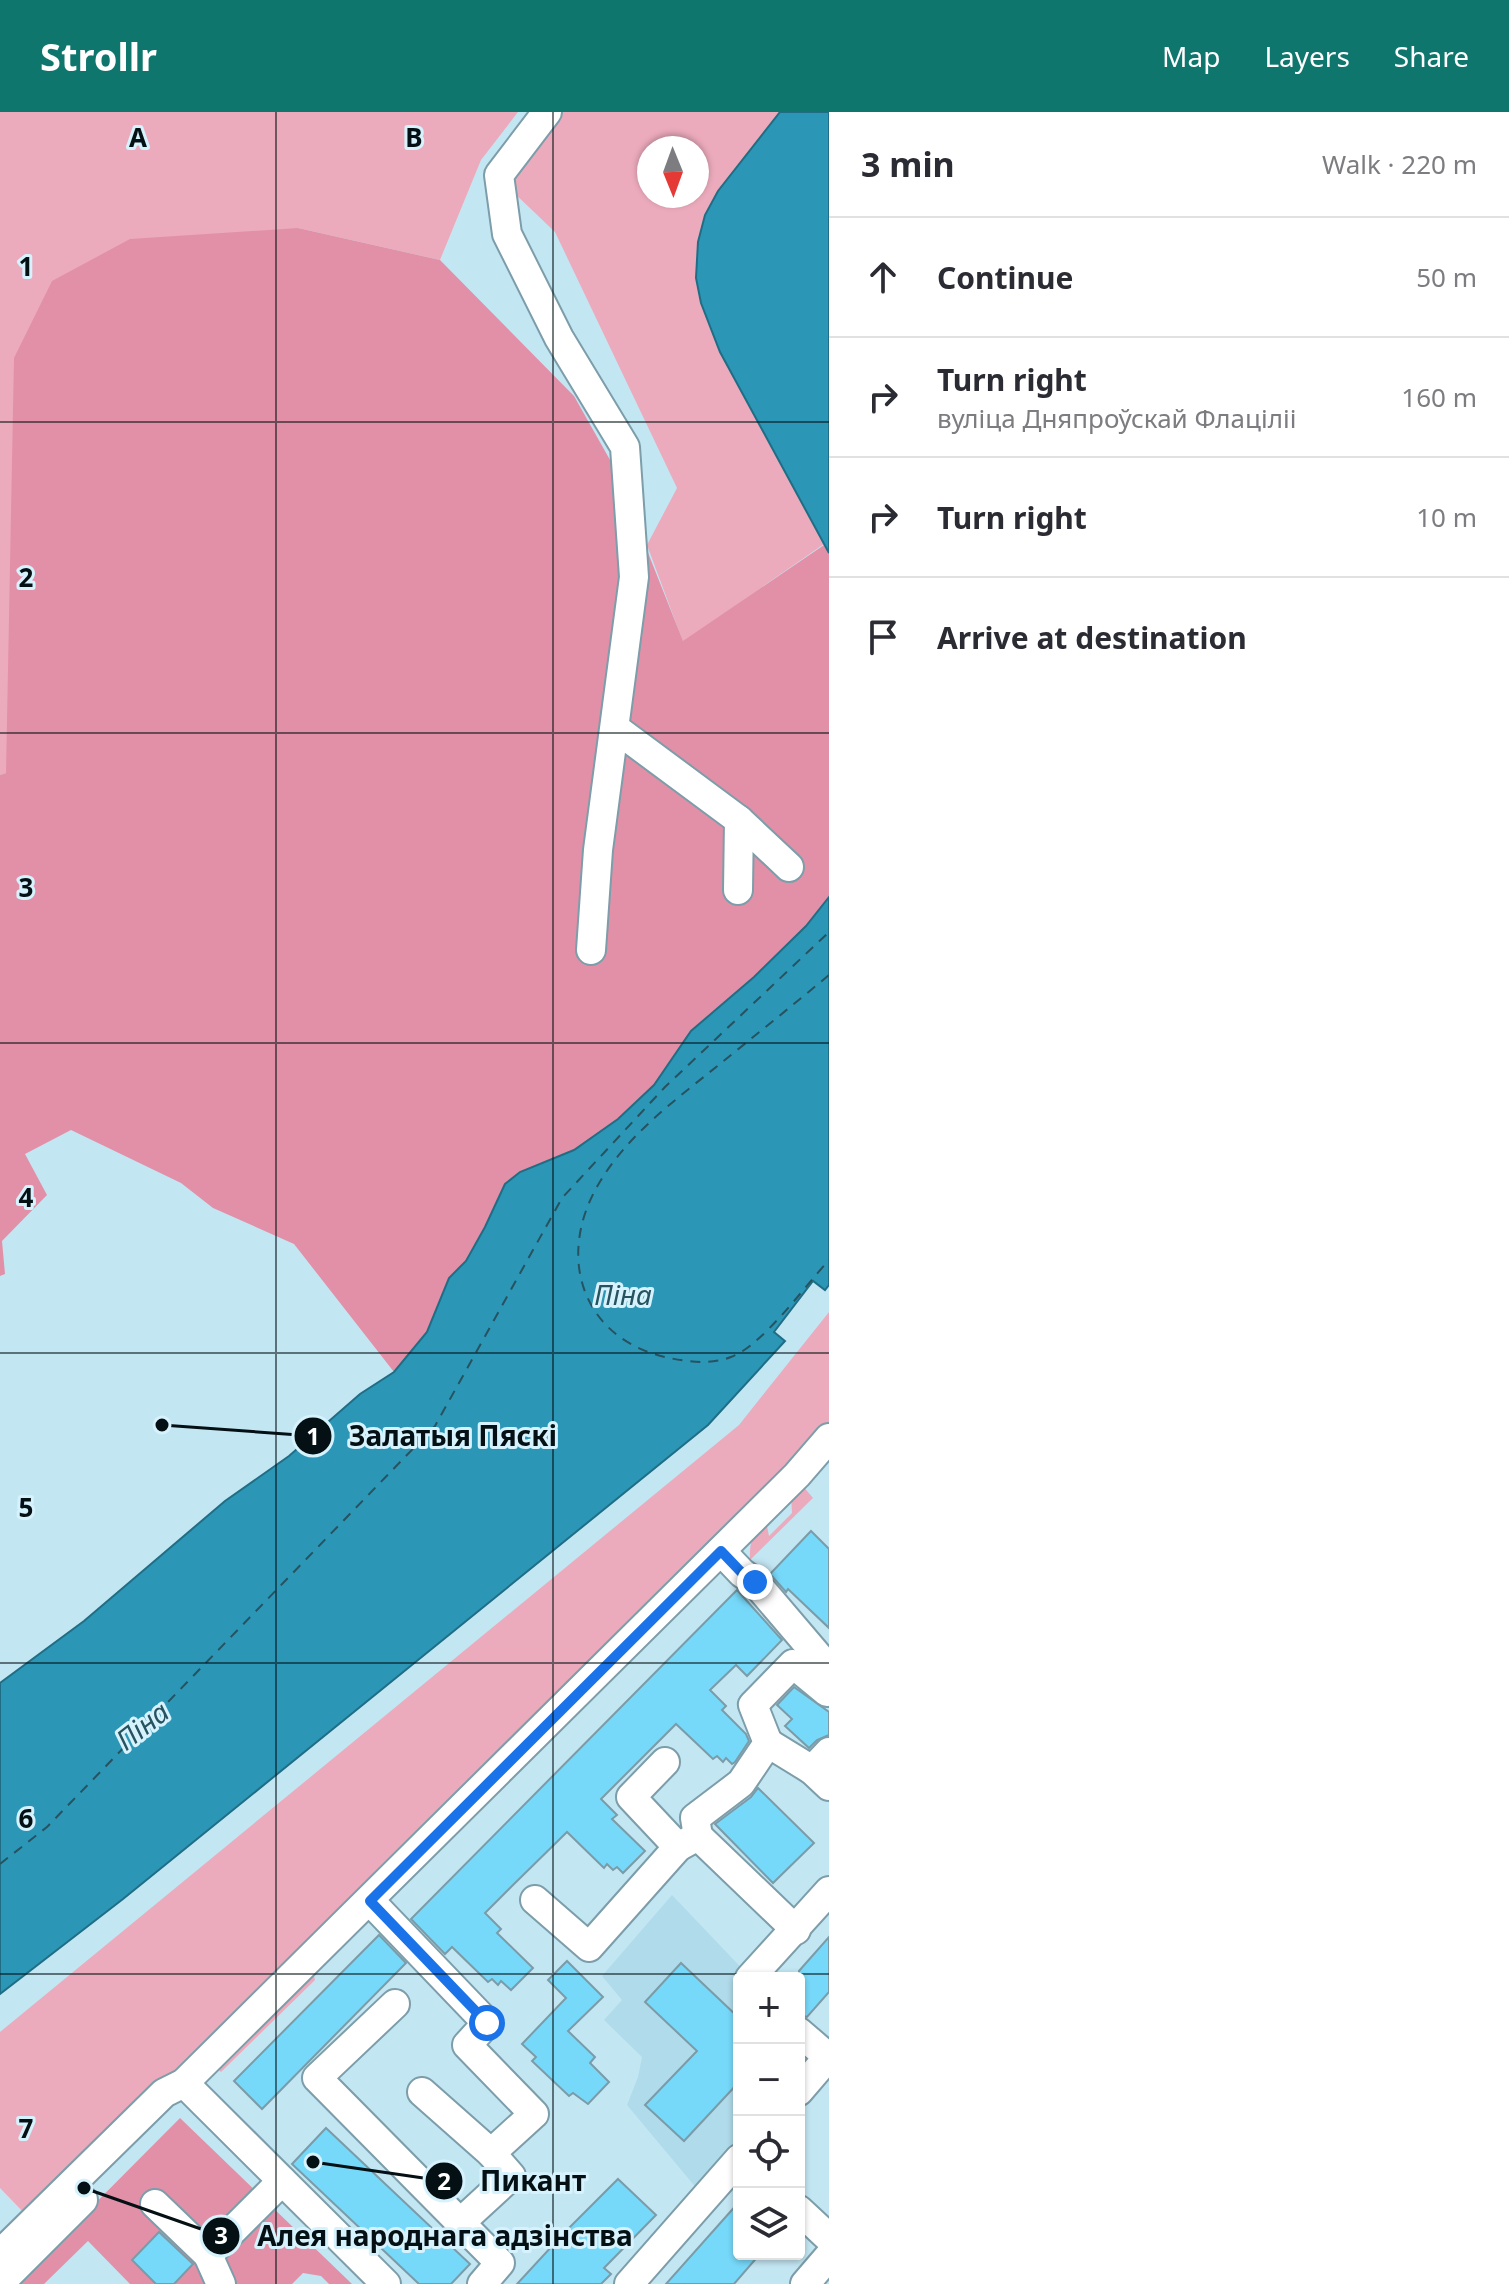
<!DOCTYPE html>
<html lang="en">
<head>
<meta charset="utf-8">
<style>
  :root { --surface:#fff; --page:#f7f7f7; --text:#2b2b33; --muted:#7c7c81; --line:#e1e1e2; --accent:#0f766e }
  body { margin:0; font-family:"Noto Sans",sans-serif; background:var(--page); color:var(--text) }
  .controls { position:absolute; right:24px; bottom:24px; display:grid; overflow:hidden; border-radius:8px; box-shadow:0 2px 6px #0004 }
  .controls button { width:72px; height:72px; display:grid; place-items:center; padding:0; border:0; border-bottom:2px solid var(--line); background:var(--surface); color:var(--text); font:40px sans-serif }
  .compass { position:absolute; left:637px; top:24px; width:72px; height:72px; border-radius:50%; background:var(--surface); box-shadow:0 2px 6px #0004; rotate:179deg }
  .stop { position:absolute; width:24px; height:24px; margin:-18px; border:6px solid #1a73e8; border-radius:50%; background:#fff }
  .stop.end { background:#1a73e8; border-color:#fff; box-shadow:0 2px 8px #0008 }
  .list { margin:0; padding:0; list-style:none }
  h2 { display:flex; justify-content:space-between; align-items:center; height:104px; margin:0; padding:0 32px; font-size:34px }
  h2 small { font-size:26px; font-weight:400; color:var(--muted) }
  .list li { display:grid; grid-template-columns:52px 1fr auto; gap:24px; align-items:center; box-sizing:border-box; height:120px; padding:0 32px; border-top:2px solid var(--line) }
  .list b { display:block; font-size:30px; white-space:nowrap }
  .list p { margin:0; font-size:26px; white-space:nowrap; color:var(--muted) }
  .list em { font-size:26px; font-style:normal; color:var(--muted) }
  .icon { flex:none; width:44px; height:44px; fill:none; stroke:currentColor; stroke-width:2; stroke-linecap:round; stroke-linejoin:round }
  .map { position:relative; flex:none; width:829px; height:2172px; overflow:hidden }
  header { display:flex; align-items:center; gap:48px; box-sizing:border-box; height:112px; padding:0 40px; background:var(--accent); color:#fff }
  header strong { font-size:38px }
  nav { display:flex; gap:44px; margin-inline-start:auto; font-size:28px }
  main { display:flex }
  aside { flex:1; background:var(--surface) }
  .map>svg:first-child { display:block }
  .built { fill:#b0dbeb }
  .green { fill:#ecabbc; fill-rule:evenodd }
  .forest { fill:#e290a7 }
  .water { fill:#2c96b6; stroke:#206e85; stroke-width:2 }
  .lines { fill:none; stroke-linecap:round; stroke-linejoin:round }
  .ferry { stroke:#275260; stroke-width:2; stroke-dasharray:10 8; stroke-linecap:butt }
  .building { fill:#77d9fa; stroke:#7a9ba7; stroke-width:2 }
  .minor-casing { stroke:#7c9da9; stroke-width:32 }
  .minor { stroke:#fff; stroke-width:28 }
  .route { stroke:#1a73e8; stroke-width:10 }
  .grid { fill:none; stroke:#041014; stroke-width:2; stroke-opacity:0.55 }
  .labels { text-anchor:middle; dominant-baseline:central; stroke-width:6; stroke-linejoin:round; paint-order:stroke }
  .water-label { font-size:28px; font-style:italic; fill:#275260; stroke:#d6f2fc }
  .grid-label { font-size:26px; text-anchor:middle; font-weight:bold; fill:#041014; stroke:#d6f2fc; stroke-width:6; stroke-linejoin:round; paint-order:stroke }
  .leader { fill:none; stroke:#041014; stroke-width:3 }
  .callout-dot { fill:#041014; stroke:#d6f2fc; stroke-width:3 }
  .mark-label { font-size:24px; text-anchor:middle; font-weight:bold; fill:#fff }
  .callout-label { font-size:28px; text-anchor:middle; font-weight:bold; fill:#041014; stroke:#d6f2fc; stroke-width:6; stroke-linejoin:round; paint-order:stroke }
</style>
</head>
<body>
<header>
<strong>Strollr</strong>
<nav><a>Map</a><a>Layers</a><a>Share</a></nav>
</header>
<main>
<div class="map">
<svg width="829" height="2172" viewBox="0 0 829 2172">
  <rect width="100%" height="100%" fill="#c3e6f3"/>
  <path class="built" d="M672,1783l79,83h-12v160l-41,52 -71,-85 11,-28 4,-20 -38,-37 18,-20 -20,-24z"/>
  <g class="green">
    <path d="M0,0h518l-37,48 -41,100 -142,-32 -292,545 -6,2z"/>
    <path d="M558,0h222l-62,79 -13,24 -7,27 -2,36 5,25 19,49 104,192 -141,98 -36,-97 30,-57 -122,-256 -44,-42 2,-17zM649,36h48v48h-48z"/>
    <path d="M829,1200v119l-800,787 -29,-30v-156l739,-607z"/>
    <path d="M802,1373l11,13 -63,62c-1,-18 3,-27 16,-39l3,15 23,-23 -1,-19z"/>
    <path d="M313,1860l2,8 -94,92 -6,-5z"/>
  </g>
  <g class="forest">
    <path d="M298,116l142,32 134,136 40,71 69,174 141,-96 5,8v344l-23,29 -52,51 -63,54 -37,54 -36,34 -44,31 -54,22 -15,11 -20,44 -19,34 -17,17 -22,54 -33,40 -100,-128 -81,-36 -32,-25 -110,-53 -46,24 22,41 -45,46 3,33 -5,2v-501l6,-2 8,-415 38,-77 78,-42z"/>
    <path d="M180,2006l172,166h-23l-8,-8 -18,-3 -11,11h-162l-42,-43 -44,43h-29z"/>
  </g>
  <g class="water">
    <path d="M780,0h49v441l-109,-201 -19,-49 -5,-25 2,-36 7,-27 13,-24z"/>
    <path d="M829,785v388l-4,5 -12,-9 -39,51 11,9 -77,84 -585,474 -123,95v-311l84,-62 141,-120 64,-45 71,-62 34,-22 33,-40 22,-54 17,-17 19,-34 20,-43 15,-12 54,-22 44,-31 36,-34 37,-54 63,-54 52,-51z"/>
  </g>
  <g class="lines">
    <g class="ferry">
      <path d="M829,863c-36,30 -72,59 -108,88 -49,40 -106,80 -132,140 -29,69 2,137 76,154 22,5 45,8 66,0 31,-11 74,-71 98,-97"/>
      <path d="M0,1752l47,-37 388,-401 127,-228 103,-111 164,-155"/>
    </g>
  </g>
  <g class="building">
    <path d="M811,1419l18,18v79l-41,-39 -2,3 -16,-18z"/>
    <path d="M737,1478l45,50 -35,36 -11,-11 -26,25 16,16 -4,4 24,24 3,7 -14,21 -3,2 -6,-6 -3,4 -6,-6 -4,3 -37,-35 -75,75 16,16 -5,4 33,32 -22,22 -6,-6 -4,3 -6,-6 -3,4 -37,-36 -54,53 -28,28 16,16 -4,4 36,35 -22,22 -10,-9 -3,4 -6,-6 -4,3 -36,-35 -7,7 -34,-35z"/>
    <path d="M794,1575l35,25v23l-12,5 -8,8 -24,-22 7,-7 -15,-14z"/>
    <path d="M758,1676l56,55 -41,40 -58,-59 36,-27z"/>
    <path d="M379,1823l27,28 -144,146 -28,-28z"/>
    <path d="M829,1825v55l-22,25 -8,-2v-44z"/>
    <path d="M567,1849l36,36 -35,34 27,26 -5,6 19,19 -21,22 -15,-11 -4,3 -37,-35 4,-4 -14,-13 44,-46 -18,-18z"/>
    <path d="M681,1851l58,55v64l-55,59 -39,-36 52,-54 -52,-49z"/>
    <path d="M326,2016l144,136 -19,20h-32l-127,-120z"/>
    <path d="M618,2067l38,36 -52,53 7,6 -10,10h-84l48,-52z"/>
    <path d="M739,2090v52h21l-26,30h-68z"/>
    <path d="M159,2120l34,32 -19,20h-18l-24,-24z"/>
  </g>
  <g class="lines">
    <g class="minor-casing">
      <g id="minor">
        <path d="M547,0l-48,63 8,59 52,104 66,109 9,130 -36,273 -7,100"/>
        <path d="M615,616l124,92 50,47"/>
        <path d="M738,778l1,-70"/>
        <path d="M721,1439l21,22 13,9 74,87"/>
        <path d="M768,1631l44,27"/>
        <path d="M829,1640l-17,18 17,16"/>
        <path d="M665,1650l-34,35 47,50"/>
        <path d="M698,1724l-3,-18 46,-35 27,-40 -15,-38 40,-41 34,28"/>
        <path d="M535,1788l54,47 89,-100 20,-11 98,94"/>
        <path d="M370,1789l117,122 -20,22 67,69 -43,39 20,23 -50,46"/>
        <path d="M750,1866l79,-87"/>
        <path d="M395,1892l-78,74 183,185 -18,21"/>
        <path d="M799,1920l29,25"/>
        <path d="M184,1971l202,201"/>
        <path d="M799,1979l30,-35"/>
        <path d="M422,1980l69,61"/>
        <path d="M155,2092l53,51 74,-74"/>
        <path d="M799,2098l30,28"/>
        <path d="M0,2142l164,-161 20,-10 613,-608 32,-37"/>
        <path d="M208,2143l13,29"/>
        <path d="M0,2171l83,-83"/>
        <path d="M629,2172l110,-125"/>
        <path d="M805,2172l24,-28"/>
      </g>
    </g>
    <use href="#minor" class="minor"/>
  </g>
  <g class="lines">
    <path class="route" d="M487,1911l-117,-122 351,-350 21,22 13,9"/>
  </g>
  <path class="grid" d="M276,0v2172M553,0v2172M0,310h829M0,621h829M0,931h829M0,1241h829M0,1551h829M0,1862h829"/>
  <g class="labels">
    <g class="water-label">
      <text x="623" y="1182">Піна</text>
      <text transform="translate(142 1613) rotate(-38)">Піна</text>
    </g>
  </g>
  <g class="grid-label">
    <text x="138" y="35">A</text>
    <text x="414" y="35">B</text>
    <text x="26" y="164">1</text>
    <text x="26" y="475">2</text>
    <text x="26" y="785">3</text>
    <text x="26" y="1095">4</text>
    <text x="26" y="1405">5</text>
    <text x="26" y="1716">6</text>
    <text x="26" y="2026">7</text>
  </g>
  <path class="leader" d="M162 1313L313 1324M313 2050L444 2069M84 2076L221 2124"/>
  <g class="callout-dot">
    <circle cx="162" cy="1313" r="8"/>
    <circle cx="313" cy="2050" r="8"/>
    <circle cx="84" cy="2076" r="8"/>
    <circle cx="313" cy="1324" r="20"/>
    <circle cx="444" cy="2069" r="20"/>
    <circle cx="221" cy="2124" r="20"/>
  </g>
  <g class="mark-label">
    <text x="313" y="1333">1</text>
    <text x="444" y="2078">2</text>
    <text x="221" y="2132">3</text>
  </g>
  <g class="callout-label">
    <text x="453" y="1334">Залатыя Пяскі</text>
    <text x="533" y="2079">Пикант</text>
    <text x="445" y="2134">Алея народнага адзінства</text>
  </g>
</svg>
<div class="controls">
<button>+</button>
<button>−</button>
<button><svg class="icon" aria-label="locate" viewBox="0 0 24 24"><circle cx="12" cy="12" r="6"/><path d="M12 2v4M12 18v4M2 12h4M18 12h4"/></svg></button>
<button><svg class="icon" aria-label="layers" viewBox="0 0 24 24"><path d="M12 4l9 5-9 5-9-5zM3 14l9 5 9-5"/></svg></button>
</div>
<svg class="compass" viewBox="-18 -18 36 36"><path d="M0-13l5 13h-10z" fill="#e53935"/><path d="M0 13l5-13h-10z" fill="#7c7c81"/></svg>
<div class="stop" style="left:487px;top:1911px"></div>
<div class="stop end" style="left:755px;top:1470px"></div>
</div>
<aside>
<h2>3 min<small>Walk · 220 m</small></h2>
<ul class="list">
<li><svg class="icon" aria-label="ahead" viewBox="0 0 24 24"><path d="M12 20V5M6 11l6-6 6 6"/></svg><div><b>Continue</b></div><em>50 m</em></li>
<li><svg class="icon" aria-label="right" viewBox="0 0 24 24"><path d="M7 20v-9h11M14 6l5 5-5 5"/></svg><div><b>Turn right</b><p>вуліца Дняпроўскай Флаціліі</p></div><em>160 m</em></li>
<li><svg class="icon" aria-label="right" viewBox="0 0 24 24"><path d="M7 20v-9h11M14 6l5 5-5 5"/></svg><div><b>Turn right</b></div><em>10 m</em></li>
<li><svg class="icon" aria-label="arrive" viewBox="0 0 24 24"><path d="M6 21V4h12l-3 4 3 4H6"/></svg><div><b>Arrive at destination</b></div></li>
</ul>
</aside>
</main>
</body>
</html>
